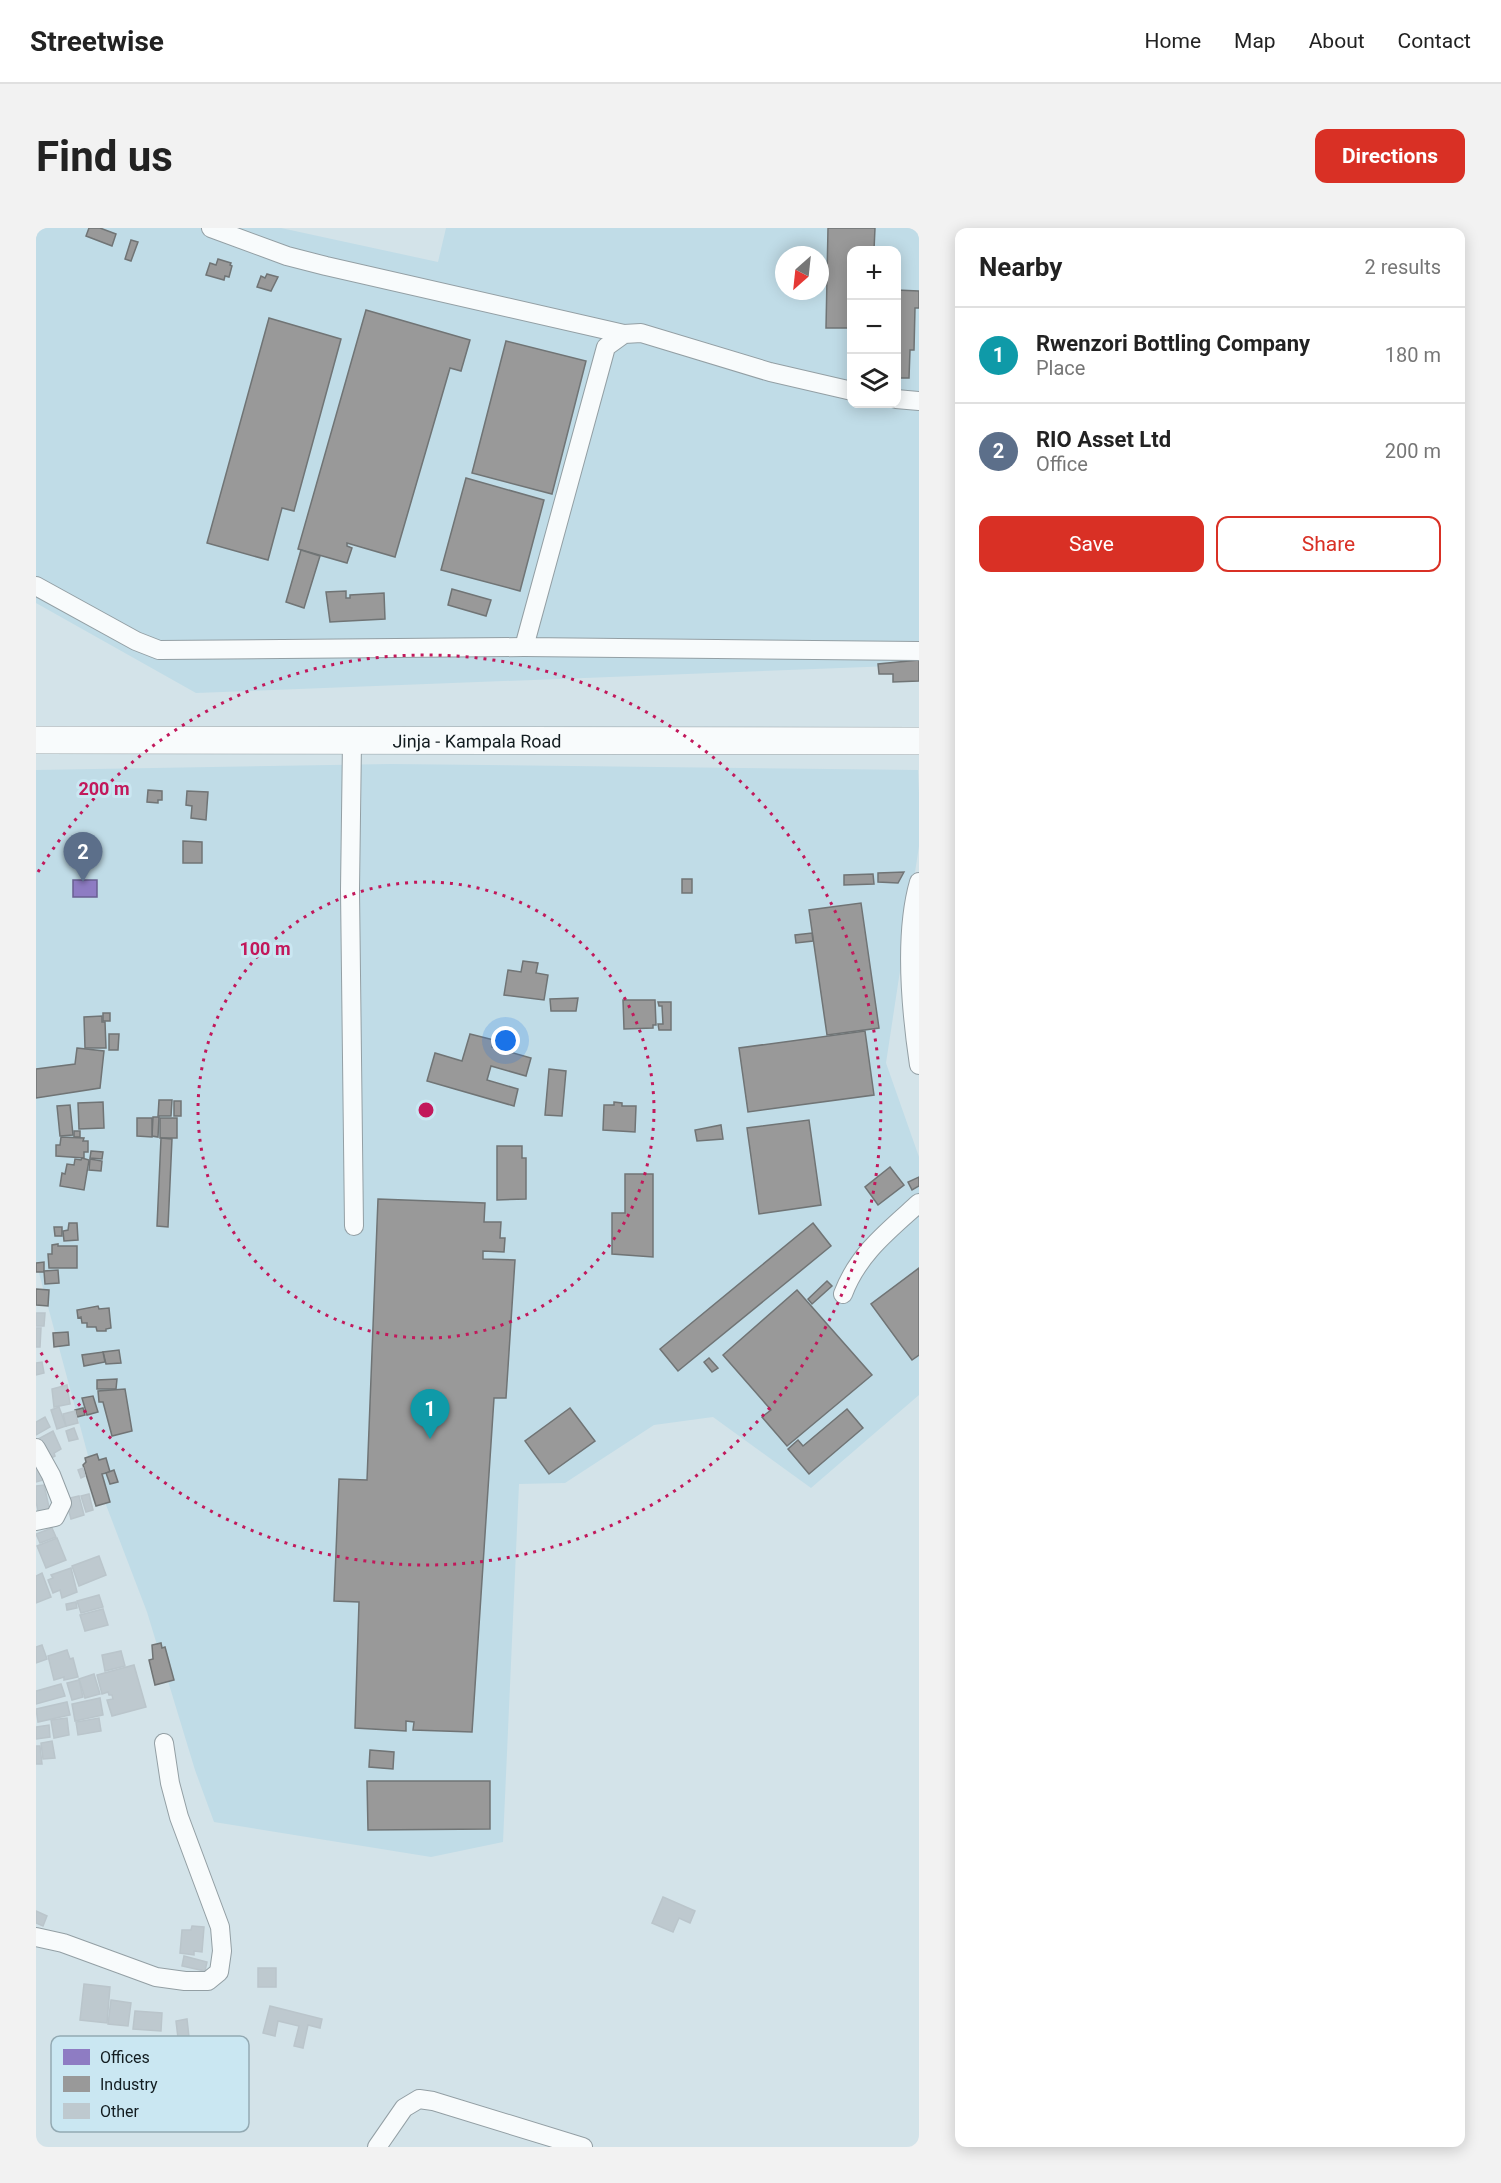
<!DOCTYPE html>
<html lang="en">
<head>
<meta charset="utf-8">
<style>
  :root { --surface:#fff; --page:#f2f2f2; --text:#222; --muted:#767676; --line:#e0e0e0; --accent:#d93025 }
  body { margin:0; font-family:Roboto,sans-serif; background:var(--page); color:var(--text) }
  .controls { position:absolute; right:18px; top:18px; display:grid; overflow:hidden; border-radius:12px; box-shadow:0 3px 15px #0003 }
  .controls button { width:54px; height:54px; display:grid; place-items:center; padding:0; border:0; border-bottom:2px solid var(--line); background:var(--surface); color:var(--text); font:30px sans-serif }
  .compass { position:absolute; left:739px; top:18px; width:54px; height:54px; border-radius:50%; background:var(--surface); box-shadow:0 3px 15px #0003; rotate:207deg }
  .you { position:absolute; left:470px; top:813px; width:21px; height:21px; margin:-15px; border:4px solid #fff; border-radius:50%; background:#1a73e8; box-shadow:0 0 0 9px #1a73e833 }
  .badge { display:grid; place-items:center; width:39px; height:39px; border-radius:50%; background:var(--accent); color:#fff; font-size:20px; font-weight:700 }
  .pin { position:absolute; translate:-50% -50px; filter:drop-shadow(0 2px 3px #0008) }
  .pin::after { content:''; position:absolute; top:32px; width:21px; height:18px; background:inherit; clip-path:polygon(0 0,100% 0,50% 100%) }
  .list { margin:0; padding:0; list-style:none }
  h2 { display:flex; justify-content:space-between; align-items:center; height:78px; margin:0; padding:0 24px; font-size:26px }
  h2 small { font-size:20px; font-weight:400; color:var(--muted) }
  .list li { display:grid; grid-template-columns:39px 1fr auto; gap:18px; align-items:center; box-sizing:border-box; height:96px; padding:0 24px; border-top:2px solid var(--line) }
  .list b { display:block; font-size:22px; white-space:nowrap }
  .list p { margin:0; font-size:20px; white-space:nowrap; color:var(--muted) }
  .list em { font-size:20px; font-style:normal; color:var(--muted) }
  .actions { display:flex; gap:12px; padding:18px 24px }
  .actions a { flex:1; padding:14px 0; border:2px solid var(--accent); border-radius:12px; text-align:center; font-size:21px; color:var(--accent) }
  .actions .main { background:var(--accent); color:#fff }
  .icon { flex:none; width:33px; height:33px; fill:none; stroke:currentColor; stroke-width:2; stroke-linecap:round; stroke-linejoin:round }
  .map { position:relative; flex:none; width:883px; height:1919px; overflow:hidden; border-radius:12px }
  header { display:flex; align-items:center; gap:36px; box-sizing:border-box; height:84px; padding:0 30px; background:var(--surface); border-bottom:2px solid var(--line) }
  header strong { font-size:28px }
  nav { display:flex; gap:33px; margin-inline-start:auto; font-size:21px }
  .intro { display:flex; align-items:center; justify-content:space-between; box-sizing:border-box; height:144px; padding:0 36px }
  h1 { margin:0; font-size:42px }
  .button { padding:15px 27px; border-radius:12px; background:var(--accent); color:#fff; font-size:21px; font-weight:700 }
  main { display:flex; gap:36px; padding:0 36px }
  aside { flex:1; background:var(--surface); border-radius:12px; box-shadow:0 3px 15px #0003 }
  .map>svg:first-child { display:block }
  .built { fill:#c0dce7; fill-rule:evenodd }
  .offices { fill:#8e7cc3; stroke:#695f92; stroke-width:1.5 }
  .industry { fill:#999; stroke:#707475; stroke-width:1.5 }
  .building { fill:#bec9cf; stroke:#bac5cb; stroke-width:1.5 }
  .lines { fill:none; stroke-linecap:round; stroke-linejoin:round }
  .minor-casing { stroke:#939fa4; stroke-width:20 }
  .highway-casing { stroke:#939fa4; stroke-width:28 }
  .minor { stroke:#f8fbfc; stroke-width:18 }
  .highway { stroke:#f8fbfc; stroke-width:27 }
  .ring { fill:none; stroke:#c2185b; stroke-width:3; stroke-dasharray:3 6 }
  .labels { text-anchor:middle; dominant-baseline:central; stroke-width:6; stroke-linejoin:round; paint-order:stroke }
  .street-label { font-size:18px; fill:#121c20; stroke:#cae7f2 }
  .key { fill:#cae7f2; stroke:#93aab3; stroke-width:1.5 }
  .key-label { font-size:16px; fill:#121c20 }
  .centre { fill:#c2185b; stroke:#cae7f2; stroke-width:3 }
  .ring-label { font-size:18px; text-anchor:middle; font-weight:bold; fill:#c2185b; stroke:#cae7f2; stroke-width:6; stroke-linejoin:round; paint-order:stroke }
</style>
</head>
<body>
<header>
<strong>Streetwise</strong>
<nav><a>Home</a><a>Map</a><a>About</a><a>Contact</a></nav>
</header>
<div class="intro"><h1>Find us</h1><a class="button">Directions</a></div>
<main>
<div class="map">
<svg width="883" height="1919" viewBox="0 0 883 1919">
  <rect width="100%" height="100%" fill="#d3e3e9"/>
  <g class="built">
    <path d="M0,0h245l157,34 8,-34h473v437l-723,28 -160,-90zM816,22h44v154h-44zM748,27h36v36h-36z"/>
    <path d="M355,536l527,6 1,23v53l-33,217 33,94v238l-108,93 -98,-71 -59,8 -89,58 -46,1 -16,358 -72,15 -217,-35 -19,-52 -48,-158 -57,-149 -54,-201v-492z"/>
  </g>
  <rect class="offices" x="37" y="652" width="24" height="17"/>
  <g class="industry">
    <path d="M53,0h11l16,6 -4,12 -26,-10z"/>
    <path d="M792,0h47l-1,22h-22v78h-26z"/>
    <path d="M95,12l7,2 -7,19 -6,-2z"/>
    <path d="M182,31l13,4 -1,2 2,1 -3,11 -4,-1 -1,4 -18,-5 4,-12 6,2z"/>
    <path d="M231,46l11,3 -7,14 -14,-4 4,-11 4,2z"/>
    <path d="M860,62l23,1v17h-4l-1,42h-4l-1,28h-13z"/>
    <path d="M330,82l104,30 -9,31 -11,-3 -55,189 -48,-14v3l5,2 -5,15 -49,-14z"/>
    <path d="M233,90l72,21 -47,172 -12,-3 -14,52 -61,-17z"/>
    <path d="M470,113l80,20 -34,133 -80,-21z"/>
    <path d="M430,250l78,22 -24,91 -79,-21z"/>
    <path d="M265,322l19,6 -16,52 -18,-6z"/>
    <path d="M416,361l39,11 -5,16 -38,-11z"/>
    <path d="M310,363v7h4v-3l34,-2 1,26 -55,3 -4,-30z"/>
    <path d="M883,432v21l-26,1v-8h-14l-1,-10z"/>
    <path d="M112,562l14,1v9h-4v3l-11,-1z"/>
    <path d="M151,563l21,1 -2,28 -15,-2 1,-12 -6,-1z"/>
    <path d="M147,613l19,1v21h-19z"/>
    <path d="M868,644l-6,11 -20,-1v-9z"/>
    <path d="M837,646l1,10 -30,1v-10z"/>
    <rect x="646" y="651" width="10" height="14"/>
    <path d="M825,675l18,125 -52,7 -18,-125z"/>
    <path d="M776,705l1,8 -17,2 -1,-8z"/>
    <path d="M487,733l15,2 -2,10 12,2 -4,25 -40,-5 4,-25 13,2z"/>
    <path d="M542,770l-2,13h-25l-1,-12z"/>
    <path d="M587,772h32l1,25h-3v3l-29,1z"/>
    <path d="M622,774h13v28h-12l-1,-6h5l-1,-18h-3z"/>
    <rect x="67" y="785" width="7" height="8"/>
    <path d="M66,788v6h3l1,26h-21l-1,-31z"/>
    <path d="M829,803l9,64 -126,17 -9,-64z"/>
    <path d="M73,806h10l-1,16h-9z"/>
    <path d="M434,806l24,6 -2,7 39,11 -5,18 -35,-10 -4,14 31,9 -4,17 -87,-25 8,-28 27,8z"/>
    <path d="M41,820l27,3 -4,37 -64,10v-29l39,-5z"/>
    <path d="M513,841l17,2 -4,45 -17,-1z"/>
    <path d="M123,872h13l-1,16h-13z"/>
    <rect x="138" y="873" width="7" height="15"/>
    <path d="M67,874l1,26 -25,1 -1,-26z"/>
    <path d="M578,874l8,1v3h14l-1,26 -32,-2 1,-25h10z"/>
    <path d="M34,877l3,30 -13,1 -3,-30z"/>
    <path d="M117,889h6l-1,20 -6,-1z"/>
    <path d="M101,890h15v19l-15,-1z"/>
    <rect x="124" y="890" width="17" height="20"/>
    <path d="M773,892l12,85 -62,9 -12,-86z"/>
    <path d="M685,897l2,14 -26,2 -2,-11z"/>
    <rect x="38" y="903" width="6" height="6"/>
    <path d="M25,909l23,1 -1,3h5v11h-4v6l-28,-2v-11h4z"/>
    <path d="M125,910l11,1 -4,88 -11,-1z"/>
    <path d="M461,918h25v12h4v41l-29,1z"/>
    <path d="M55,923l12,1 -1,7 -12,-1z"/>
    <path d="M46,930l7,2 -5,30 -24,-4 2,-13 3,1 2,-10 7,1 1,-6 6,1z"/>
    <path d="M54,931l12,2 -1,10 -12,-1z"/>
    <path d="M854,939l14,18 -26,20 -13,-18z"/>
    <path d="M589,946h28v83l-41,-3v-41h13z"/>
    <path d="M883,949v9l-7,4 -4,-8z"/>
    <path d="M342,971l107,4 -1,19h17l-1,16h5l-1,14 -21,-1v8l32,1 -9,138h-12l-22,334 -59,-2 1,-8 -8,-1v10l-51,-3 4,-126 -25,-1 5,-122 28,1z"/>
    <path d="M33,995h8l1,17 -14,1 -1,-10 5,-1z"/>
    <path d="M777,995l18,23 -153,125 -18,-22z"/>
    <path d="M18,999h8v9h-7z"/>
    <path d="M22,1016v2h19v22h-28l-1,-14h4v-9z"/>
    <path d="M8,1034v10h-8v-9z"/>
    <path d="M883,1040v87l-7,5 -41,-56z"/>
    <path d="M22,1042l1,13 -14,1 -1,-13z"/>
    <path d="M791,1053l5,5 -20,18 -4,-5z"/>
    <path d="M0,1061l13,1 -1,16 -12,-1z"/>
    <path d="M761,1062l75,85 -85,71 -25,-29 9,-7 -48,-55z"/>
    <path d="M62,1078l1,3 10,-1 2,20 -5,1v2h-9l-1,-4h-9v-4h-5l-1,-6 -3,1 -1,-8z"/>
    <path d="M32,1104l1,13 -15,2 -1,-14z"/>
    <path d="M83,1122l2,13 -15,1 -3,-12z"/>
    <path d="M67,1124l2,10 -21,4 -2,-11z"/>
    <path d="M673,1130l9,10 -6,4 -8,-10z"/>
    <path d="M81,1151l-1,10h-19v-9z"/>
    <path d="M89,1161l7,42 -20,5 -9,-34h-4l-1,-11z"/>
    <path d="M57,1168l5,16 -11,3 -5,-17z"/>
    <path d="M47,1180l2,7 -8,2 -2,-7z"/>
    <path d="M534,1180l25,33 -46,33 -24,-33z"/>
    <path d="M811,1181l16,19 -54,46 -21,-25 10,-9 5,6z"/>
    <path d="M61,1226l2,6 7,-2 4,14 -8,2 8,28 -14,4 -13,-41 3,-3 -1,-4z"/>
    <path d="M78,1242l4,12 -8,2 -4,-11z"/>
    <path d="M125,1415l1,5 3,-1 9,33 -19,5 -6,-25 4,-1 -1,-14z"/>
    <path d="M334,1522l24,2 -1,17 -24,-2z"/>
    <path d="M331,1553h123v48l-122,1z"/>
  </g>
  <g class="building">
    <path d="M0,1085h9l-1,13h-8z"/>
    <path d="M0,1100h5l-1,19h-4z"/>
    <path d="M6,1134l2,11 -8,2v-12z"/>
    <path d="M31,1157l3,19 -16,3 -2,-18z"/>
    <path d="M23,1179l7,19 -9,3 -6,-19z"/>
    <path d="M39,1183l3,12 -12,3 -3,-12z"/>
    <path d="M9,1189l5,10 -14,8v-13z"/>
    <path d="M38,1200l4,11 -9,2 -3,-10z"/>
    <path d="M17,1203l8,18 -7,4 1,3 -10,5 -2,-12 -5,-10z"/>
    <path d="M0,1234l7,18 -7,2z"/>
    <path d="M47,1240l2,8 -4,2 -3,-8z"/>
    <path d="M8,1257l7,31 -11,3 -4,-17v-16z"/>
    <path d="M53,1266l4,16 -7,2 -5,-16z"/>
    <path d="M43,1268l5,19 -13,4 -3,-11 4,-1 -2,-9z"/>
    <path d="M16,1300l4,9 -16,6 -4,-9z"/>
    <path d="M21,1310l9,22 -20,8 -9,-22z"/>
    <path d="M63,1328l7,19 -27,11 -7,-20z"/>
    <path d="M35,1340l6,24 -15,6 -2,-8 -7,3 -5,-13 5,-2 -2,-3z"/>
    <path d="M6,1345l9,24 -15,6v-27z"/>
    <path d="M63,1367l4,12 -22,6 -4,-12z"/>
    <path d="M40,1374l1,6 -10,2 -1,-6z"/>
    <path d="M67,1381l5,16 -23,6 -5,-16z"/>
    <path d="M6,1417l5,14 -11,4v-16z"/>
    <path d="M31,1422l3,9 3,-1 5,19 -14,3v-3l-10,3 -6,-24z"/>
    <path d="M85,1423l4,15 -20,5 -3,-16z"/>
    <path d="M98,1437l12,42 -34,9 -5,-16 6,-1 -1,-4h-3l-1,-3 -6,2 -5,-19z"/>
    <path d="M58,1446l6,20 -15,4 -6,-19z"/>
    <path d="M43,1452l4,17 -11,3 -5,-17z"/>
    <path d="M25,1456l4,12 -29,8v-13z"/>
    <path d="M64,1470l3,17 -28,6 -3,-17z"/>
    <path d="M31,1474l3,13 -32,7 -2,-13z"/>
    <path d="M31,1490l2,17 -15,3 -3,-18z"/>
    <path d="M63,1490l2,13 -23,4 -2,-13z"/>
    <path d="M13,1497l1,12 -14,2v-12z"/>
    <path d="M16,1513l3,17 -12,1 -2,-16z"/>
    <path d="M0,1518h4l2,18h-6z"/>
    <path d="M627,1669l32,14 -5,12 -11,-5 -6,14 -21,-9z"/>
    <path d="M0,1683l11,5 -4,10 -7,-3z"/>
    <path d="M156,1698l12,1 -2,25 -8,-1v4l-14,-2 2,-23h9z"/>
    <path d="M148,1728l23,6 -2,9 -23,-5z"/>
    <rect x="222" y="1740" width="18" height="19"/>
    <path d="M48,1756l26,3 -3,36 -27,-3z"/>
    <path d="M75,1772l20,3 -3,23 -20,-2z"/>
    <path d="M234,1778l52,13 -2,9 -12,-3 -5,23 -9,-2 5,-20 -21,-5 -3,15 -12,-3z"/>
    <path d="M99,1783l27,2 -1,18 -28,-2z"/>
    <path d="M151,1791l2,18 -11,1 -2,-17z"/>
  </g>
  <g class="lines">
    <g class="minor-casing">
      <g id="minor">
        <path d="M175,0l76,28 39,10 298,68"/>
        <path d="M816,163l-82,-19 -129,-39 -17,1 -18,13 -82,300 395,4"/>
        <path d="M860,171l23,2"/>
        <path d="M0,358l100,55 23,9 365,-3"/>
        <path d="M316,513l-2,149 4,336"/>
        <path d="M883,654c-15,52 -8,129 0,183"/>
        <path d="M807,1066c15,-40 45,-63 76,-91"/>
        <path d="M0,1220l15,27 11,28 -7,14 -19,4"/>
        <path d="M0,1709l27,6 93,34 29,4h23l11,-9 3,-21 -2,-24 -41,-110 -9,-34 -6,-40"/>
        <path d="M341,1919l27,-39 15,-9 14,2 150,46"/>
      </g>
    </g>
    <g class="highway-casing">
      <g id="highway">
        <path id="s1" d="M0,512l883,1"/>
      </g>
    </g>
    <use href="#minor" class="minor"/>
    <use href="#highway" class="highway"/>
  </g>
  <g class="ring">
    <circle cx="390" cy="882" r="228"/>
    <path d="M2 644A455 455 0 1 1 2 1120"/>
  </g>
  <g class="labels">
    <g class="street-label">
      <text stroke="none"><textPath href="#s1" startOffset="441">Jinja - Kampala Road</textPath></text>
    </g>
  </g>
  <rect x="15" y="1808" width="198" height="96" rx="9" class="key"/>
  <rect x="27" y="1821" width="27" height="16" fill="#8e7cc3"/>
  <rect x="27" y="1848" width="27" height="16" fill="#999"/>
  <rect x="27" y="1875" width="27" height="16" fill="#bec9cf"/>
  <g class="key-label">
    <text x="64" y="1835">Offices</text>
    <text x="64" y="1862">Industry</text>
    <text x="64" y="1889">Other</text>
  </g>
  <circle cx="390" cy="882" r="9" class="centre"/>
  <g class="ring-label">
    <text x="68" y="567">200 m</text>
    <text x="229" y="727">100 m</text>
  </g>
</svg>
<div class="controls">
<button>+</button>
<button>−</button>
<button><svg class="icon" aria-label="layers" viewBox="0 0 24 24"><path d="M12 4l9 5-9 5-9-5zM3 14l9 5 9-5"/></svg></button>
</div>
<svg class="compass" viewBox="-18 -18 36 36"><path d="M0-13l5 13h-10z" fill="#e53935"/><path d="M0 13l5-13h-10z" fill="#767676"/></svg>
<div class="you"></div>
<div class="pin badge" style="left:394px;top:1211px;background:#0f9aa8">1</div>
<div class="pin badge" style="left:47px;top:654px;background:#5c6f8a">2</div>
</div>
<aside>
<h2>Nearby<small>2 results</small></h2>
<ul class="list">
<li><span class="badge" style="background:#0f9aa8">1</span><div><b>Rwenzori Bottling Company</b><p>Place</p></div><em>180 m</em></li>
<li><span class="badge" style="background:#5c6f8a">2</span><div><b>RIO Asset Ltd</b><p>Office</p></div><em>200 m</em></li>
</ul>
<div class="actions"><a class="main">Save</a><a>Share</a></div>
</aside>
</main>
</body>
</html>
